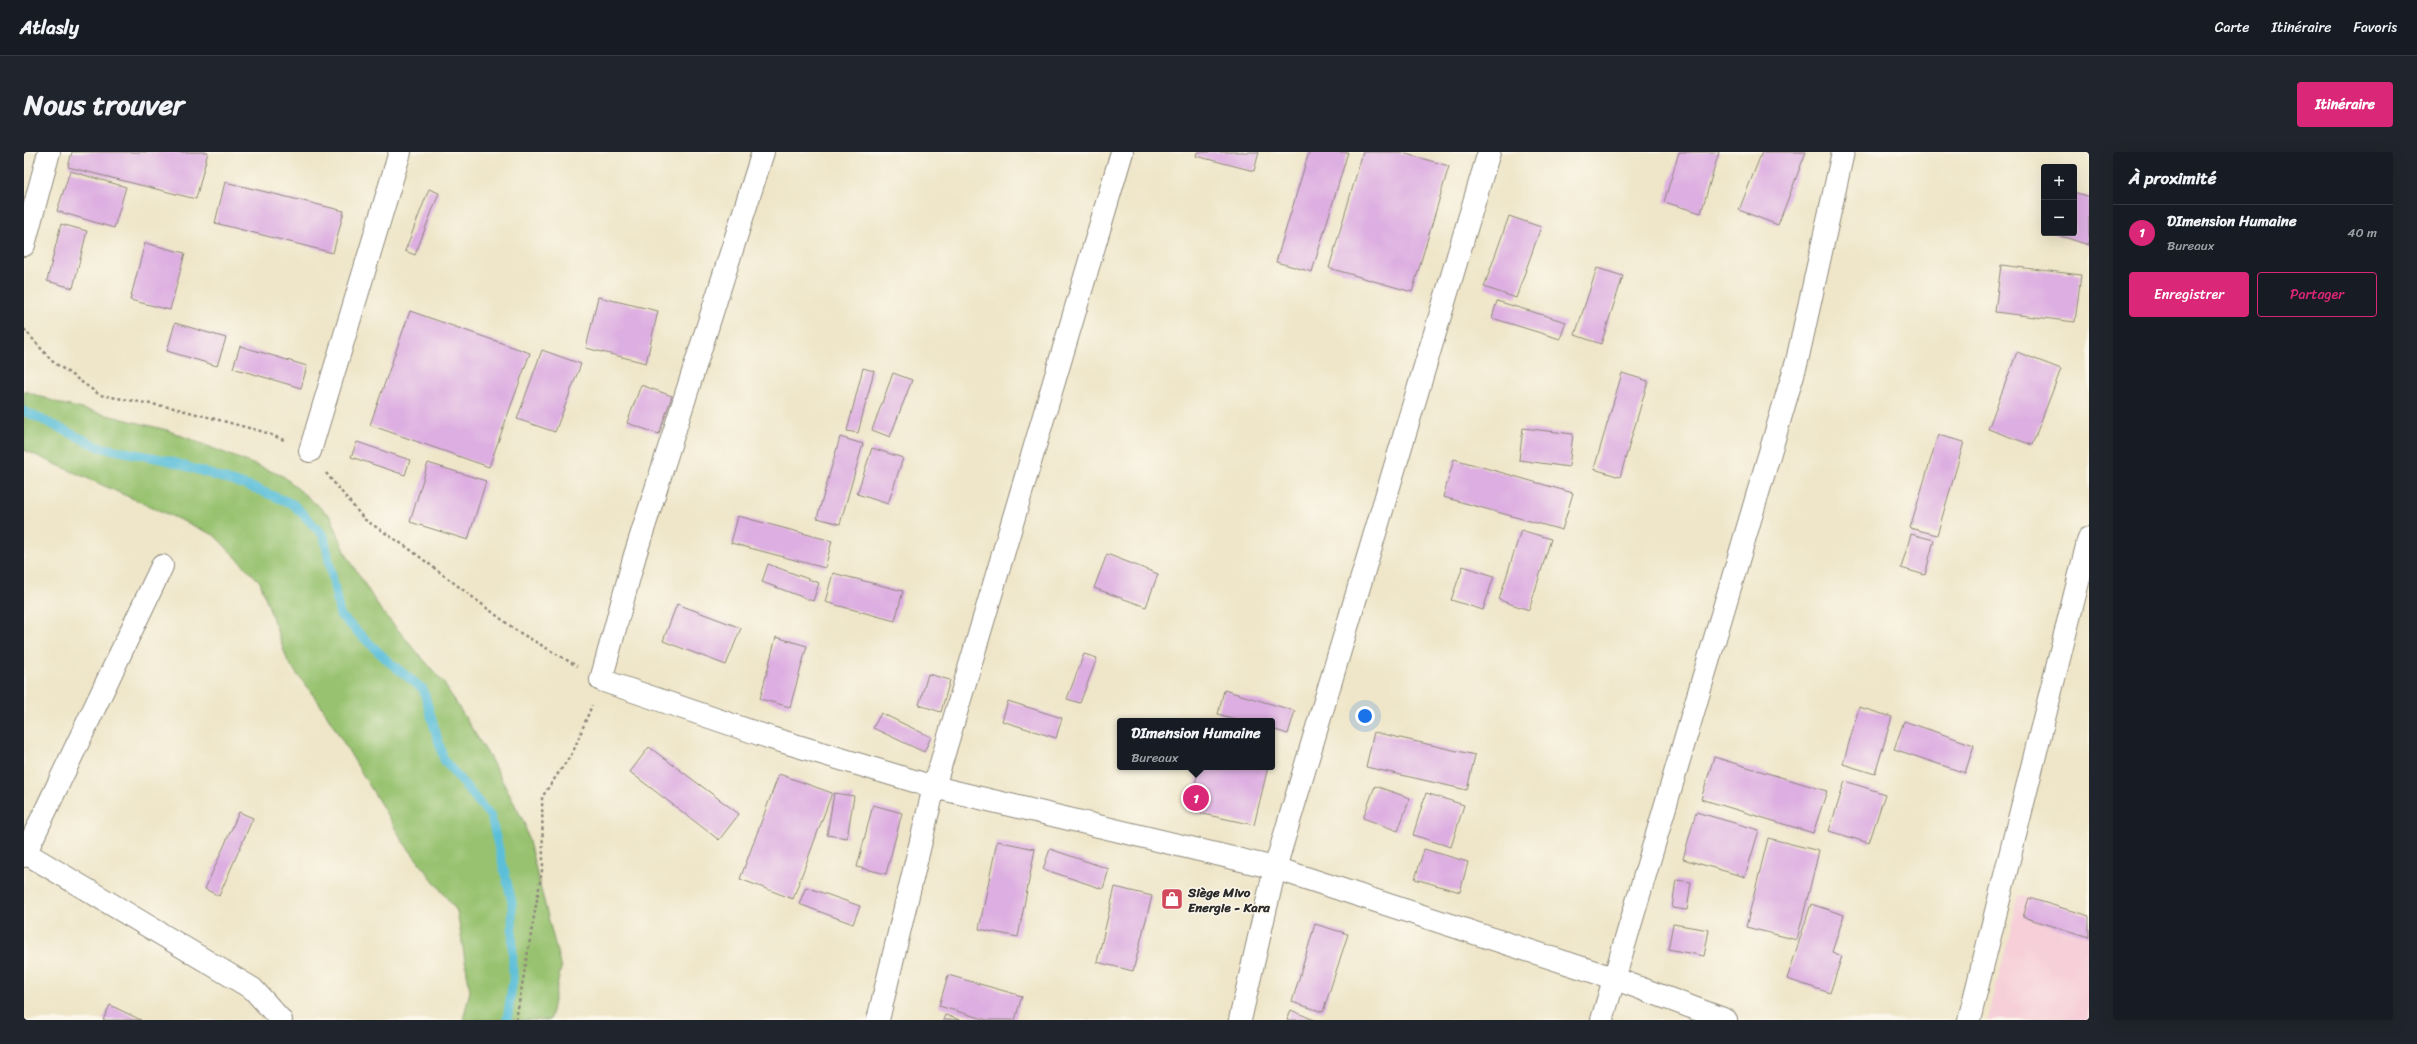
<!DOCTYPE html>
<html lang="fr">
<head>
<meta charset="utf-8">
<style>
  :root { --surface:#171b24; --page:#20242c; --text:#f1f3f6; --muted:#9ea1a6; --line:#363941; --accent:#db2777 }
  body { margin:0; font-family:Sriracha,sans-serif; background:var(--page); color:var(--text) }
  .controls { position:absolute; right:12px; top:12px; display:grid; overflow:hidden; border-radius:4px; box-shadow:0 4px 16px #0002 }
  .controls button { width:36px; height:36px; display:grid; place-items:center; padding:0; border:0; border-bottom:1px solid var(--line); background:var(--surface); color:var(--text); font:20px sans-serif }
  .you { position:absolute; left:1341px; top:564px; width:14px; height:14px; margin:-10px; border:3px solid #fff; border-radius:50%; background:#1a73e8; box-shadow:0 0 0 6px #1a73e833 }
  .badge { display:grid; place-items:center; width:26px; height:26px; border-radius:50%; background:var(--accent); color:#fff; font-size:13px; font-weight:700 }
  .pin { position:absolute; translate:-50% -50%; border:2px solid #fff; box-shadow:0 1px 4px #0006 }
  .popup { position:absolute; left:1093px; top:566px; width:158px; height:52px; box-sizing:border-box; display:grid; place-content:center; border-radius:4px; background:var(--surface); filter:drop-shadow(0 1px 3px #0005); font-size:13px; white-space:nowrap; color:var(--muted) }
  .popup b { font-size:15px; color:var(--text) }
  .popup::after { content:''; position:absolute; left:50%; top:100%; margin-left:-8px; border:8px solid transparent; border-top-color:var(--surface) }
  .list { margin:0; padding:0; list-style:none }
  h2 { display:flex; justify-content:space-between; align-items:center; height:52px; margin:0; padding:0 16px; font-size:17px }
  h2 small { font-size:13px; font-weight:400; color:var(--muted) }
  .list li { display:grid; grid-template-columns:26px 1fr auto; gap:12px; align-items:center; box-sizing:border-box; height:56px; padding:0 16px; border-top:1px solid var(--line) }
  .list b { display:block; font-size:15px; white-space:nowrap }
  .list p { margin:0; font-size:13px; white-space:nowrap; color:var(--muted) }
  .list em { font-size:13px; font-style:normal; color:var(--muted) }
  .actions { display:flex; gap:8px; padding:12px 16px }
  .actions a { flex:1; padding:9px 0; border:1px solid var(--accent); border-radius:4px; text-align:center; font-size:14px; color:var(--accent) }
  .actions .main { background:var(--accent); color:#fff }
  .map { position:relative; flex:none; width:2065px; height:868px; overflow:hidden; border-radius:4px }
  header { display:flex; align-items:center; gap:24px; box-sizing:border-box; height:56px; padding:0 20px; background:var(--surface); border-bottom:1px solid var(--line) }
  header strong { font-size:19px }
  nav { display:flex; gap:22px; margin-inline-start:auto; font-size:14px }
  .intro { display:flex; align-items:center; justify-content:space-between; box-sizing:border-box; height:96px; padding:0 24px }
  h1 { margin:0; font-size:28px }
  .button { padding:10px 18px; border-radius:4px; background:var(--accent); color:#fff; font-size:14px; font-weight:700 }
  main { display:flex; gap:24px; padding:0 24px }
  aside { flex:1; background:var(--surface); border-radius:4px; box-shadow:0 4px 16px #0002 }
  .map>svg:first-child { display:block }
  .built { fill:#f6cfd8 }
  .green { fill:#98c26f; stroke:#62764d }
  .lines { fill:none; stroke-linecap:round; stroke-linejoin:round }
  .stream { stroke:#5bbfd9; stroke-width:9 }
  .building { fill:#ddaee1 }
  .minor-casing { stroke:#8d887a; stroke-width:24 }
  .path { stroke:#8d887a; stroke-width:2.5; stroke-dasharray:3 3; stroke-linecap:butt }
  .minor { stroke:#fff; stroke-width:22 }
  .labels { text-anchor:middle; dominant-baseline:central; stroke-width:3; stroke-linejoin:round; paint-order:stroke }
  .poi-label { font-size:13px; font-weight:bold; fill:#2b2b2b; stroke:#fbf7ec; text-anchor:start }
</style>
</head>
<body>
<header>
<strong>Atlasly</strong>
<nav><a>Carte</a><a>Itinéraire</a><a>Favoris</a></nav>
</header>
<div class="intro"><h1>Nous trouver</h1><a class="button">Itinéraire</a></div>
<main>
<div class="map">
<svg width="2065" height="868" viewBox="0 0 2065 868">
  <rect width="100%" height="100%" fill="#fbf7ec"/>
  <filter id="ink" filterUnits="userSpaceOnUse"><feTurbulence type="fractalNoise" baseFrequency=".025" numOctaves="2"/><feDisplacementMap in="SourceGraphic" scale="8" xChannelSelector="R" yChannelSelector="G"/><feConvolveMatrix kernelMatrix="1 2 1 2 8 2 1 2 1" color-interpolation-filters="sRGB"/></filter>
  <filter id="wash" filterUnits="userSpaceOnUse"><feTurbulence type="fractalNoise" baseFrequency=".012" numOctaves="4" result="noise"/><feDisplacementMap in="SourceGraphic" scale="16" xChannelSelector="R" yChannelSelector="G"/><feGaussianBlur stdDeviation="0.9" result="paint"/><feColorMatrix in="noise" values="0 0 0 0 0 0 0 0 0 0 0 0 0 0 0 0 0 1.4 0 .05"/><feComposite in="paint" operator="in"/></filter>
  <g filter="url(#wash)">
    <rect width="100%" height="100%" fill="#efe6c9"/>
    <path class="built" d="M1995,743l70,20v105h-101z"/>
    <path class="green" d="M0,239l38,13 105,26 116,46 48,41 15,37 34,55 63,73 46,74 35,66 37,146 -11,52h-87l7,-29 -13,-80 -53,-68 -82,-136 -34,-45 -28,-80 -46,-47 -190,-85z"/>
    <g class="lines">
      <path class="stream" d="M0,259l75,36 67,13 88,28 39,16 31,32 16,79 49,47 34,27 21,71 47,57 21,85 1,78 -6,40"/>
    </g>
    <g id="blocks">
      <g class="building">
        <path d="M48,0h136l-12,47 -128,-32z"/>
        <path d="M1173,0h62l-5,19 -58,-15z"/>
        <path d="M1285,0h39l-36,120 -36,-10z"/>
        <path d="M1339,0h36l50,14 -37,126 -83,-24z"/>
        <path d="M1655,0h40l-18,61 -37,-11z"/>
        <path d="M1738,0h44l-28,73 -39,-15z"/>
        <path d="M46,19l56,16 -12,41 -57,-17z"/>
        <path d="M201,30l119,29 -11,42 -118,-30z"/>
        <path d="M405,37l10,4 -24,62 -10,-4z"/>
        <path d="M2050,40l15,5v48l-38,-12h23z"/>
        <path d="M1485,64l32,11 -25,71 -32,-11z"/>
        <path d="M37,72l26,7 -14,57 -26,-7z"/>
        <path d="M121,91l40,10 -15,57 -40,-10z"/>
        <path d="M1977,113l80,10 -6,47 -80,-10z"/>
        <path d="M1573,116l26,8 -22,68 -26,-9z"/>
        <path d="M574,145l60,14 -12,52 -60,-15z"/>
        <path d="M1473,149l69,21 -6,17 -68,-21z"/>
        <path d="M386,159l120,42 -41,114 -119,-42z"/>
        <path d="M151,171l51,15 -9,28 -50,-15z"/>
        <path d="M216,194l67,20 -6,22 -68,-20z"/>
        <path d="M518,198l39,14 -26,68 -38,-13z"/>
        <path d="M1993,200l44,17 -29,76 -44,-16z"/>
        <path d="M839,216l11,3 -16,62 -11,-2z"/>
        <path d="M869,221l19,7 -22,57 -18,-7z"/>
        <path d="M1598,221l26,8 -28,96 -26,-8z"/>
        <path d="M617,233l31,11 -13,38 -32,-11z"/>
        <path d="M1499,276l50,6 -4,33 -50,-7z"/>
        <path d="M1914,283l26,7 -27,93 -27,-7z"/>
        <path d="M816,285l23,7 -23,80 -23,-6z"/>
        <path d="M333,290l53,18 -5,15 -54,-18z"/>
        <path d="M848,296l31,10 -15,46 -31,-10z"/>
        <path d="M1430,307l119,34 -11,37 -119,-33z"/>
        <path d="M404,311l58,18 -18,59 -58,-18z"/>
        <path d="M714,364l94,25 -7,27 -94,-25z"/>
        <path d="M1497,378l30,9 -22,71 -30,-10z"/>
        <path d="M1887,382l23,6 -9,35 -24,-7z"/>
        <path d="M1083,402l51,20 -12,33 -52,-19z"/>
        <path d="M744,412l51,19 -6,18 -51,-19z"/>
        <path d="M1439,414l31,10 -11,34 -32,-10z"/>
        <path d="M809,421l70,18 -8,30 -70,-19z"/>
        <path d="M653,452l64,24 -15,37 -63,-24z"/>
        <path d="M752,485l31,9 -17,61 -30,-8z"/>
        <path d="M1060,502l13,4 -17,45 -13,-4z"/>
        <path d="M904,522l22,6 -9,32 -22,-7z"/>
        <path d="M1200,538l71,21 -7,23 -16,-5v-8h-30l-24,-7z"/>
        <path d="M984,549l54,17 -6,20 -54,-17z"/>
        <path d="M1835,555l33,10 -17,57 -32,-10z"/>
        <path d="M857,561l50,24 -7,15 -51,-24z"/>
        <path d="M1880,569l70,24 -9,28 -71,-24z"/>
        <path d="M1350,580l101,23 -8,35 -101,-23z"/>
        <path d="M625,595l90,67 -20,26 -89,-68z"/>
        <path d="M1690,605l113,34 -14,42 -112,-34z"/>
        <path d="M1175,615h69l-14,58 -65,-14z"/>
        <path d="M755,622l53,19 -39,106 -53,-20z"/>
        <path d="M1821,629l40,13 -16,49 -40,-12z"/>
        <path d="M1351,634l35,12 -12,33 -35,-13z"/>
        <path d="M810,641l20,3 -7,42 -20,-3z"/>
        <path d="M1402,641l38,12 -13,42 -38,-12z"/>
        <path d="M849,653l29,8 -16,61 -29,-7z"/>
        <path d="M215,660l14,6 -34,78 -14,-7z"/>
        <path d="M1672,660l63,18 -14,47 -62,-18z"/>
        <path d="M1744,686l51,13 -22,89 -51,-13z"/>
        <path d="M973,689l38,8 -17,88 -39,-8z"/>
        <path d="M1026,697l59,20 -6,20 -60,-20z"/>
        <path d="M1400,697l44,13 -8,30 -45,-13z"/>
        <path d="M1652,728l15,2 -4,28 -15,-2z"/>
        <path d="M782,735l54,19 -7,18 -54,-20z"/>
        <path d="M1091,735l37,9 -19,75 -36,-9z"/>
        <path d="M2005,746l60,18v21l-66,-20z"/>
        <path d="M1787,752l33,11 -12,37 10,4 -12,37 -43,-14z"/>
        <path d="M1291,772l33,10 -25,78 -31,-10z"/>
        <path d="M1649,772l36,6 -5,26 -36,-7z"/>
        <path d="M924,823l74,21 -7,24h-28l-48,-14z"/>
        <path d="M86,853l31,15h-38z"/>
        <path d="M1267,858l23,10h-27z"/>
        <path d="M921,863l15,5h-17z"/>
      </g>
    </g>
  </g>
  <g filter="url(#ink)">
    <use href="#blocks" fill-opacity="0" stroke="#8d887a" stroke-width="1"/>
    <g class="lines">
      <g class="minor-casing">
        <g id="minor">
          <path d="M739,0l-128,403 -34,125 170,58 163,49 341,81 338,110 113,42"/>
          <path d="M0,93l25,-93"/>
          <path d="M286,299l90,-299"/>
          <path d="M0,700l229,137 28,31"/>
          <path d="M0,704l138,-290"/>
          <path d="M854,868l56,-233 188,-635"/>
          <path d="M1216,868l35,-152 214,-716"/>
          <path d="M1578,868l195,-659 46,-209"/>
          <path d="M1945,868l120,-482"/>
        </g>
      </g>
      <g class="path">
        <path d="M0,177l28,32 48,34 74,13 90,24 20,8"/>
        <path d="M302,321l38,46 44,29 109,83 60,35"/>
        <path d="M492,868l27,-155 -1,-68 31,-45 19,-47"/>
      </g>
      <use href="#minor" class="minor"/>
    </g>
  </g>
  <defs>
    <g id="shop-square" transform="scale(1.15)"><rect x="-9" y="-9" width="18" height="18" rx="4" fill="#d1495b" stroke="#fbf7ec"/><path d="M-5-2.5h2.3a2.7 3.5 0 0 1 5.4 0H5L5.5 6h-11ZM-1.5-2.5h3a1.5 2.3 0 0 0-3 0Z" fill="#fff"/></g>
  </defs>
  <g fill-rule="evenodd">
    <use href="#shop-square" x="1148" y="747"/>
  </g>
  <g class="labels">
    <g class="poi-label">
      <text x="1164" y="740">Siège Mivo<tspan x="1164" dy="15">Energie - Kara</tspan></text>
    </g>
  </g>
</svg>
<div class="controls">
<button>+</button>
<button>−</button>
</div>
<div class="you"></div>
<div class="pin badge" style="left:1172px;top:646px">1</div>
<div class="popup"><b>DImension Humaine</b>Bureaux</div>
</div>
<aside>
<h2>À proximité<small></small></h2>
<ul class="list">
<li><span class="badge">1</span><div><b>DImension Humaine</b><p>Bureaux</p></div><em>40 m</em></li>
</ul>
<div class="actions"><a class="main">Enregistrer</a><a>Partager</a></div>
</aside>
</main>
</body>
</html>
